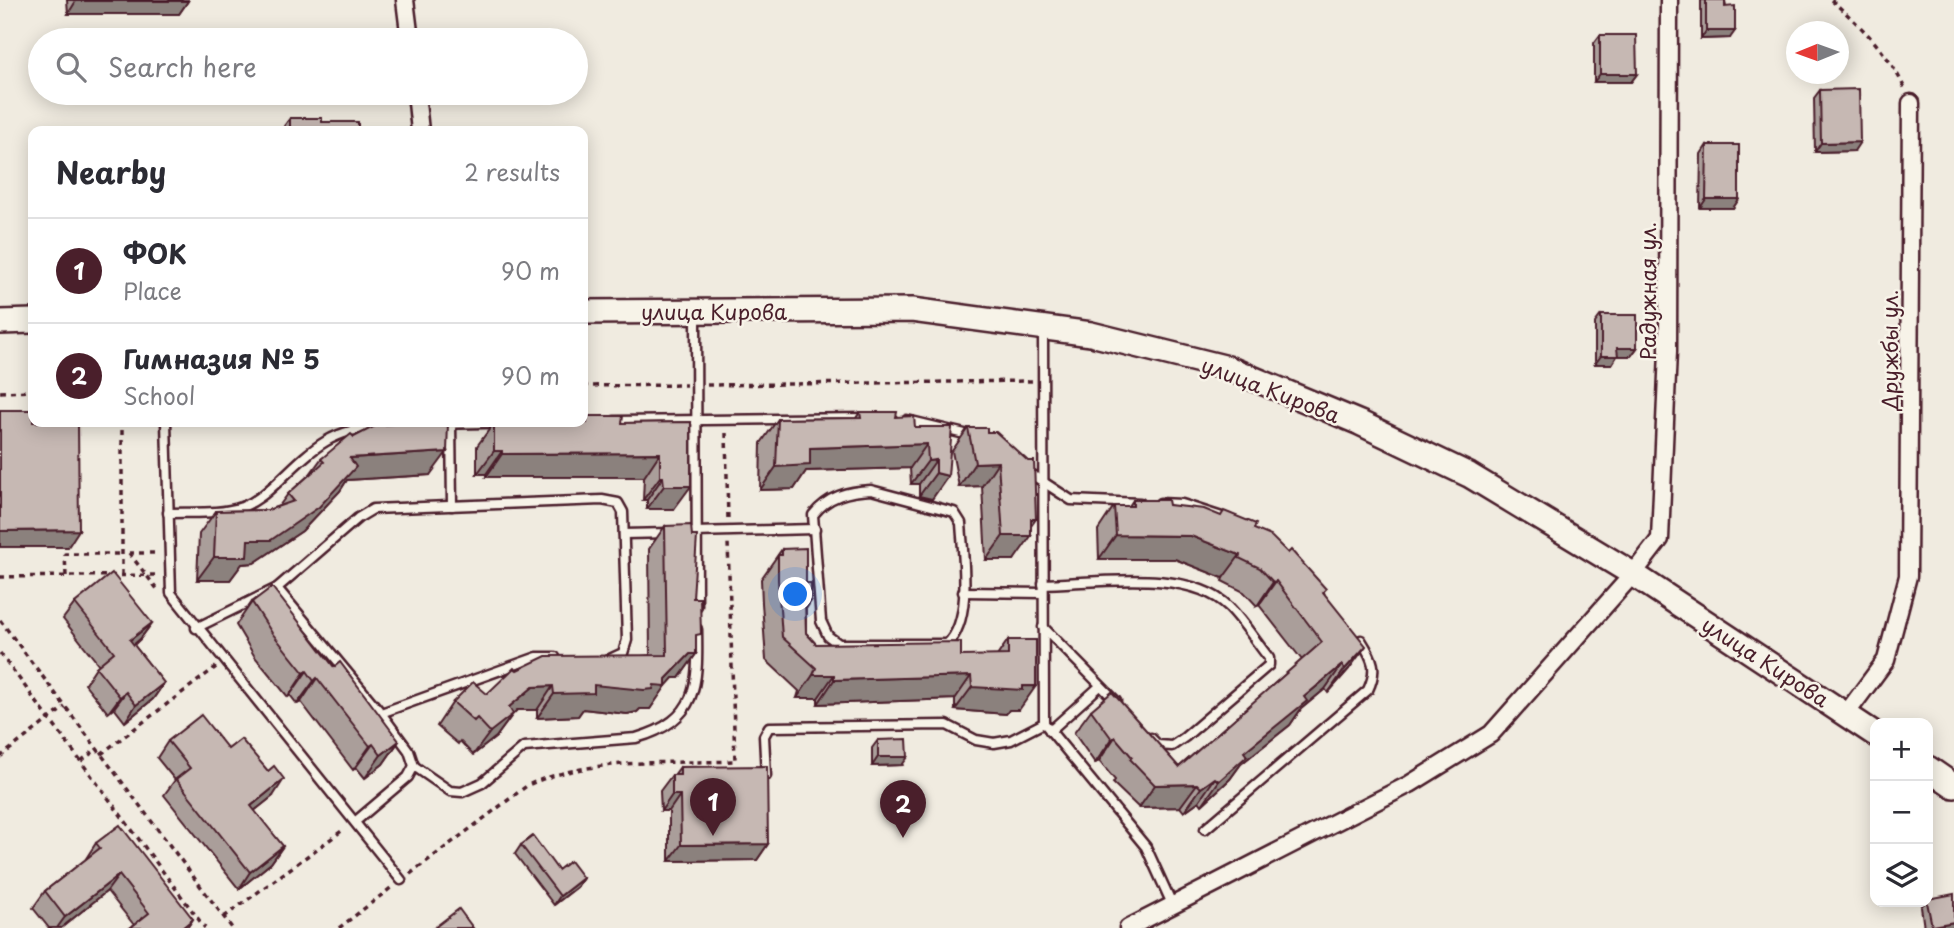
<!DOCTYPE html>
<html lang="en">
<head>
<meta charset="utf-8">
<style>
  :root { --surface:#fff; --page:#f2f2f3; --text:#2b2b33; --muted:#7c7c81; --line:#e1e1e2; --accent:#4a1f2b }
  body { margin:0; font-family:"Playpen Sans",sans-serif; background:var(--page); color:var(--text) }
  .controls { position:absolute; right:21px; bottom:21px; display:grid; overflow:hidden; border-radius:14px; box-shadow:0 4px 18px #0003 }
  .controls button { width:63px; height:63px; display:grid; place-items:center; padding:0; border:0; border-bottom:2px solid var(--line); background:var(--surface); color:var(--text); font:35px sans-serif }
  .compass { position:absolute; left:1786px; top:21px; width:63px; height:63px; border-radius:50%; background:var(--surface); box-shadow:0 4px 18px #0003; rotate:269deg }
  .you { position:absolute; left:796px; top:595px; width:24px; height:24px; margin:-18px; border:5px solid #fff; border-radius:50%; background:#1a73e8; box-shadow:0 0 0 10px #1a73e833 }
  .badge { display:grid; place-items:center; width:46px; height:46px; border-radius:50%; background:var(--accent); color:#fff; font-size:23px; font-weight:700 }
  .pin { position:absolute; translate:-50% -58px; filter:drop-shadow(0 2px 4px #0008) }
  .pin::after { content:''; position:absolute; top:37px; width:24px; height:21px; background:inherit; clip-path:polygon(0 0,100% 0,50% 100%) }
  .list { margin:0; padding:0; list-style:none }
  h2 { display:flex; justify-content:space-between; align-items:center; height:91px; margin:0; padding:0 28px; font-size:30px }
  h2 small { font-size:23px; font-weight:400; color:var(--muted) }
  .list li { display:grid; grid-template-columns:46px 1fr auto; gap:21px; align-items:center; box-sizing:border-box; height:105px; padding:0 28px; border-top:2px solid var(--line) }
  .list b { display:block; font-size:26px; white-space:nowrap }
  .list p { margin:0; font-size:23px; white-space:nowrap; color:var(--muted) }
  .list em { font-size:23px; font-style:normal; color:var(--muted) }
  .icon { flex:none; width:38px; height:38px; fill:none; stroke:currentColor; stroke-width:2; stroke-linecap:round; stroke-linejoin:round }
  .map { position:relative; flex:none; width:1954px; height:928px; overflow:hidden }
  .search { position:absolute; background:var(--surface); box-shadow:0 4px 18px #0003; left:28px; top:28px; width:560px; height:77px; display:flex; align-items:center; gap:18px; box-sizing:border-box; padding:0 24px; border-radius:38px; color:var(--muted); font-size:26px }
  .panel { position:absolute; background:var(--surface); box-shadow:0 4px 18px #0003; left:28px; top:126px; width:560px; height:301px; border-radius:14px }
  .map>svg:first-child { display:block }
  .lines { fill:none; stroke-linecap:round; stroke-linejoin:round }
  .service-casing { stroke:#4a1f2b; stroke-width:13 }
  .minor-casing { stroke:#4a1f2b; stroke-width:21 }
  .secondary-casing { stroke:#4a1f2b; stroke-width:28 }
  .path { stroke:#4a1f2b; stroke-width:3.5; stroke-dasharray:5 5; stroke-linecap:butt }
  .service { stroke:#f7f3e8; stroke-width:8 }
  .minor { stroke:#f7f3e8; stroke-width:16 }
  .secondary { stroke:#f7f3e8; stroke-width:23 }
  .wall { fill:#aa9e9a; stroke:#4a1f2b; stroke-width:2 }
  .shaded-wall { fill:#8b817d; stroke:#4a1f2b; stroke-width:2 }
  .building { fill:#c6b8b3; stroke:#4a1f2b; stroke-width:2 }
  .labels { text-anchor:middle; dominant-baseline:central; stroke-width:5; stroke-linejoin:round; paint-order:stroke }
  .street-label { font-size:21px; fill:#4a1f2b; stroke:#f7f3e8 }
</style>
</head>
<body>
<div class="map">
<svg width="1954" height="928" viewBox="0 0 1954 928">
  <rect width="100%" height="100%" fill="#f0ebe0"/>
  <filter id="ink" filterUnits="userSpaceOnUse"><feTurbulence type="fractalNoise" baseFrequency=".0143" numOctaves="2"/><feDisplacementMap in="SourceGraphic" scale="14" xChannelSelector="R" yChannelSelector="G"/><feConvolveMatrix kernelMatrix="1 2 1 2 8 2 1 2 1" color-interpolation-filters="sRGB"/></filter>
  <g filter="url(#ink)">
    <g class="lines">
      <g class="service-casing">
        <g id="service">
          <path d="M696,314l1,292"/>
          <path d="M1043,330l1,393 102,124 26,57"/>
          <path d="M907,420l66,16"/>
          <path d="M614,421l253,-3"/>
          <path d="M166,422l5,171 230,287"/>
          <path d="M451,422l1,84"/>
          <path d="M437,424l91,-2"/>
          <path d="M1028,472l43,28 69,3"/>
          <path d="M871,490l83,22 7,11c2,34 12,97 -14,121h-108l-11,-8 -7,-15 -8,-106c15,-19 35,-24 58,-25z"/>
          <path d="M1160,503l22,1 46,15"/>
          <path d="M168,513c24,-1 51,2 74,-6 16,-6 27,-17 39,-28 34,-33 52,-50 101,-53"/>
          <path d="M694,532l121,-3"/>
          <path d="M624,534l46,-1"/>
          <path d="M1043,584c52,-1 146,-17 186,23 15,15 27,35 40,51v7l-84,72 -13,9 -14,-1 -7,-7"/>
          <path d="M277,588l104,125 28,38 5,15 -6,11 -52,44"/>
          <path d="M963,592l80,1"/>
          <path d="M1043,627l73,74"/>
          <path d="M196,628l81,-40 81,-70 15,-9 229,-9 16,3 5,9 4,128 -4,13 -13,6"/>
          <path d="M381,713l156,-56h18"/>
          <path d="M1050,731l50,-45"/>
          <path d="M414,766l36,25 12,1 20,-9 42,-36 112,-9c63,-18 62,-54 61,-109"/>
          <path d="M766,776l-2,-40 5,-9 178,-2 29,15 18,3 17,-3 33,-17"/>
          <path d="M1205,829l163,-139c10,-21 5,-31 -7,-50"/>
        </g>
      </g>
      <g class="minor-casing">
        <g id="minor">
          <path d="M405,0l5,40"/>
          <path d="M416,93l4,38"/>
          <path d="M1846,714l40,-54 22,-84 3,-473"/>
          <path d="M1128,928l282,-144 81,-50 142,-160 27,-35 8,-188 1,-351"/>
        </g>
      </g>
      <g class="secondary-casing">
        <g id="secondary">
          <path d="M583,312l329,-2 179,24 137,34 132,55 109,52 164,99 242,160"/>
          <path d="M0,322l33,-1"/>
          <path d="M1928,768l26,18"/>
        </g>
      </g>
      <g class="path">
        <path d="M1831,0c30,26 57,52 74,89"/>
        <path d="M707,385l325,-4"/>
        <path d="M583,386l103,-1"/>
        <path d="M0,392l33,-1"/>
        <path d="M726,433l2,87"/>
        <path d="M129,553l29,37"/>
        <path d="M129,553h28"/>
        <path d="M122,575v-153"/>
        <path d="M66,576l-1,-22h57"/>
        <path d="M0,577l159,-2"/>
        <path d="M0,620l232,308"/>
        <path d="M0,653l205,275"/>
        <path d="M101,754l115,-87"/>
        <path d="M0,757l65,-50"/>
        <path d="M81,761l16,-12"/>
        <path d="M410,874l118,-89c62,-28 140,-21 207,-24l-7,-219"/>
        <path d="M224,917l119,-87"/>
        <path d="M339,928l53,-41"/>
      </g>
      <use href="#service" class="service"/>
      <use href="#minor" class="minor"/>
      <use href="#secondary" class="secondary"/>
    </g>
    <g class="wall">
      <path d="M67,0h121v1l-9,13h-111z"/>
      <path d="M1701,0h24l5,38 -29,1z"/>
      <path d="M1600,35l37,39 -6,8h-37v-39z"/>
      <path d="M1820,90l34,61 -39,1 -1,-54z"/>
      <path d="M95,93h28l-4,5 -24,1z"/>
      <path d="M290,118l32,4 36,9h-74v-5z"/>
      <path d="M1707,145l32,54 -6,9h-33l1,-54z"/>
      <path d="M1601,315l36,33 -6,8h-14l-5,8h-17v-41z"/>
      <path d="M860,412l36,5 19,10h37l-20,72 -13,-3v-12h-8l-1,-16 -104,3 -12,18 -34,1 1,-47 17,-24 78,-1z"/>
      <path d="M587,416l35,7 69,-1 -17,87h-27v-9h-4l1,-23h-158v-3h-9v-28l17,-23 16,-1 73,1z"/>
      <path d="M391,422h39v53l-83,5 -7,11 -38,40 -48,32 -12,1 -12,16h-33l2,-46 17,-23 52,-1 11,-4 9,-12 22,-20 11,-15 33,-22 35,-13z"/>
      <path d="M968,428l19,4 44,95 -17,33h-28l-4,-74 -23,1 -7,-36z"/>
      <path d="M1133,500l36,5 85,24 70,63 25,77 -21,24 -3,-4 -24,20 -11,16 -49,39 -11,15 -28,26 -3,-4 -15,11 -4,-5 -41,1 -26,-25 2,-3 -16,-19 -4,2 -21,-30 17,-23 88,57 123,-107 -43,-55 -2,1 -13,-14 -22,-11 1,-3 -48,-19h-76l-1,-29 16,-24h15z"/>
      <path d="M665,526l28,72 3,56 -17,24h-6l-7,7 -16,24h-10l-3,3 -10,2 -44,-5 -5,7 -41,2v-8h-20l-4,4 -17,23 -23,18 -13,-14 -2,3 -21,-18 16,-24 34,-8 30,-24 133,-15 -1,-106z"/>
      <path d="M782,549l24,34 5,18 -5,8v24l10,11 145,12h36l11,-16 11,70h-10l-3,4 -51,-4v-11l-137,5v-6h-21l2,-7 -33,-31 -4,-57 -1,-24z"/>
      <path d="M252,602l82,65 65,74 -16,23 -18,14 -9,-11 -3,3 -52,-68 -4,2 -7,-9 -2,2 -33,-40 -19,-32z"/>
      <path d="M75,603l77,20 -12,16 -6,6 30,38 -11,16 -28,23 -11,-14 -6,5 -23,-29 11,-17 3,-2 -36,-46z"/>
      <path d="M878,740l24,25 -30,1v-18z"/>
      <path d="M168,741l60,8 45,47 -19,15 29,35 -12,17 -32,26 -75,-94 11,-15 -18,-22z"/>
      <path d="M680,767l88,77 -11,16 -88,1v-50h-8l-1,-20 12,-16h2z"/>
      <path d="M96,843l97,76 -6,9h-57l4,-3 -27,-34 -46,37h-12l-16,-20 12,-17 40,-31z"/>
      <path d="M521,845l37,25 25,8 -6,9 -23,18 -39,-51z"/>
      <path d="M1925,902h3l26,26h-30l-3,-21z"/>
    </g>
    <g class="shaded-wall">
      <path d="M76,1h112l-9,13h-111z"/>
      <path d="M1706,31h29l-5,7 -29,1z"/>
      <path d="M1600,74h37l-6,8h-37z"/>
      <path d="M100,93h23l-4,5 -24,1z"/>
      <path d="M1860,142l-6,9 -39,1 6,-9z"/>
      <path d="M1706,199h33l-6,9h-33z"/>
      <path d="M1617,348h20l-6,8h-14l-5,8h-17l6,-8z"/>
      <path d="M927,444l-17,24 -104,3 -12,18 -34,1 16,-23 34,-19z"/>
      <path d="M494,451h8l-16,23h-9z"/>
      <path d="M447,452l-17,23 -83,5 -7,11 -38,40 -48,32 -12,1 -12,16h-33l17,-23 34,-17 102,-82z"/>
      <path d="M660,453l-16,24h-158l16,-23z"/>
      <path d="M936,460l-17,24h-8l17,-23z"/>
      <path d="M998,462l-16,24 -23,1 16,-24z"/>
      <path d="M936,473l12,3 -16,23 -13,-3z"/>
      <path d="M660,477h3l-16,23h-4z"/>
      <path d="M664,486h27l-17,23h-27z"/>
      <path d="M1031,519h5l-12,17h7l-17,24h-28l17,-24z"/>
      <path d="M79,530l-11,17h-68v-16z"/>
      <path d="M1116,535l75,1 49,19 -17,23 -48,-19h-76z"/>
      <path d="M1276,581l-17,24 -2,1 16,-24z"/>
      <path d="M805,601h6l-16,24z"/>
      <path d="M152,623l-12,16 -21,18 11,-17z"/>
      <path d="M1366,646l-17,23 -21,24 17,-24z"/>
      <path d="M690,654h6l-17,24h-6l-7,8 -16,23h-10l-3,3 -10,2 -44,-5 -5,7 -41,2 17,-24 40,-9h60l12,-6z"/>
      <path d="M1342,665l-17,24 -24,20 -11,16 -49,39 -11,15 -28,26 17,-24 25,-29 60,-55z"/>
      <path d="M307,671l-17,24 -2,2 16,-24z"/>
      <path d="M813,675h21l-16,23h-21z"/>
      <path d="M971,676l-16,23 -137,5 16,-24z"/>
      <path d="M317,678l-16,24 -4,2 17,-23z"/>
      <path d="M164,683l-11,16 -28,23 11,-17z"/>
      <path d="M553,686l-16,24h-20l-4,4 -17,23 -23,18 36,-48 24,-20z"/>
      <path d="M1036,686l-17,24h-10l-3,4 -51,-4 17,-23z"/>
      <path d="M126,692l-12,16 -6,5 12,-16z"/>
      <path d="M1115,737l-16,24 -4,2 17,-24z"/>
      <path d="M399,741l-16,23 -18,14 16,-23z"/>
      <path d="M373,744l-17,23 -3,3 17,-24z"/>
      <path d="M878,757h30l-6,8 -30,1z"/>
      <path d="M1215,778l-16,23 -15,11 17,-24z"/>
      <path d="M284,779l-11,17 -34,27 12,-17z"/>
      <path d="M1197,784l-17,23 -41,1 16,-23z"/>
      <path d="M672,795h8l-11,16h-8z"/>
      <path d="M768,844l-11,16 -88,1 12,-16z"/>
      <path d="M283,846l-12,17 -32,26 11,-17z"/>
      <path d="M119,875l-12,16 -46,37h-4l8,-11z"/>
      <path d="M583,878l-6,9 -23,18 6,-9z"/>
      <path d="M193,919l-6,9h-5z"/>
      <path d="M1954,922v6h-24l2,-2z"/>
    </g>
    <g class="building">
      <rect x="76" y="0" width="112" height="1"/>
      <path d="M1706,0h19v7l10,-1v25h-29z"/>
      <path d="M1600,35h36l1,39h-37z"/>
      <path d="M1859,89l1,53 -39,1 -1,-53z"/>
      <path d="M290,118h32v4h36v9h-68z"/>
      <path d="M1707,145h32v54h-33z"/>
      <path d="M1601,315h36v33h-20l1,8h-17z"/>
      <path d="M0,410h33v12h45l1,108 -79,1z"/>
      <path d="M860,412h37l-1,5 18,-1 1,11h37l-4,49 -12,-3v-13l-8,1 -1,-17 -117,4v17l-34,2 2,-48 83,-1z"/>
      <path d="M587,416h36l-1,7 69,-1v64h-27l-1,-9h-3v-24l-158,1v-3h-8v-28h19v-1l74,1z"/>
      <path d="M393,422l55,1 -1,29 -97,6 6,9 -37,40 -48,33h-23l-1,17h-33l2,-46 52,-1 26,-9 -6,-7 36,-32 -3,-3 30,-25 3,3 23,-12 16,-1z"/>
      <path d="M968,428h19v4h9l32,29h6l2,58h-5v17h-28l-5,-74 -23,1z"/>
      <path d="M1133,500h35l1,5 35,4 17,7 3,-5 32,13 -2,5 17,7 17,17 3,-3 35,39 -3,3 43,54 -21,23 -3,-4 -38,32 3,4 -63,51 3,4 -28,25 -4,-3 -14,10 -4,-4 -42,1 -25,-26 2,-2 -17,-20 -3,2 -21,-29 21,-18 67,75 143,-125 -46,-61 -3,1 -13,-14 -21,-10 1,-3 -49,-19 -75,-1 -2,-29h19z"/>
      <path d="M691,525l1,11h5l-4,62h7l1,36 -5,1v19h-6l-24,25v7l-12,-1 -1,4 -9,1 -50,-5v8l-40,1 -1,-8 -20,1 -24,20 4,7 -23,18 -13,-14 -3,3 -21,-19 20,-20 14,12 27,-26 3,2 29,-14 121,-1 -2,-129z"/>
      <path d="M806,548v35h5v18h-6l1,32 10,11 145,-2v14l47,-1v-15h28v46h-13v4l-51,-3 -1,-11 -137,4v-5h-21l3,-7 -34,-31 -4,-57v-25h4v-6z"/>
      <path d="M112,573l40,50 -22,17 34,43 -28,22 -10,-13 -6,5 -24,-30 18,-15 -39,-49z"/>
      <path d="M272,587l62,80 6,-5 59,79 -18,14 -8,-11 -3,2 -53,-68 -3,3 -7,-10 -3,2 -32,-40 -20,-31z"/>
      <path d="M201,715l27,34 13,-10 27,32 6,-5 10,13 -33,27 32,40 -33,26 -74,-93 14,-11 -22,-27z"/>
      <path d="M907,739l1,18h-30v-17z"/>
      <path d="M767,766l1,78 -87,1 -1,-50h-8v-20h8v-8z"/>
      <path d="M120,825l73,94 -11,9h-52l19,-15 -30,-38 -54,42 -20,-26 55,-43 -4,-5z"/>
      <path d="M533,836l25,34 12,-9 13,17 -23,18 -39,-51z"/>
      <path d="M1954,894v28l-22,4 -5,-24 1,-3z"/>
      <path d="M459,909l14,19h-39z"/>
    </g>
  </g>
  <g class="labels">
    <g class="street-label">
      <text transform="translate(1647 291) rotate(-90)">Радужная ул.</text>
      <text x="714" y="311">улица Кирова</text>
      <text transform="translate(1889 350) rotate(-90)">Дружбы ул.</text>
      <text transform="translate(1271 389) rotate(21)">улица Кирова</text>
      <text transform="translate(1766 661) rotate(33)">улица Кирова</text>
    </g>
  </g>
</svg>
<div class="controls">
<button>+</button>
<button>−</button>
<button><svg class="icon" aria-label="layers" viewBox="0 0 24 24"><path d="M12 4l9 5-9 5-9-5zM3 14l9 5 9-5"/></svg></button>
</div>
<svg class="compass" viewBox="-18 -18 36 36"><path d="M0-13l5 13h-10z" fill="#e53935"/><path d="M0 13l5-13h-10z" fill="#7c7c81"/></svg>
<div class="you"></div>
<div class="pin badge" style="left:713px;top:836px">1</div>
<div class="pin badge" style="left:903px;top:838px">2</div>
<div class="search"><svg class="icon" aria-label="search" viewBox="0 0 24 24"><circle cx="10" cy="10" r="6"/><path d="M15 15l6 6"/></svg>Search here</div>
<section class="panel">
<h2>Nearby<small>2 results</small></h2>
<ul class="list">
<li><span class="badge">1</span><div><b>ФОК</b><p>Place</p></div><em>90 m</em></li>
<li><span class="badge">2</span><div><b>Гимназия № 5</b><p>School</p></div><em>90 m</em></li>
</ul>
</section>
</div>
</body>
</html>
